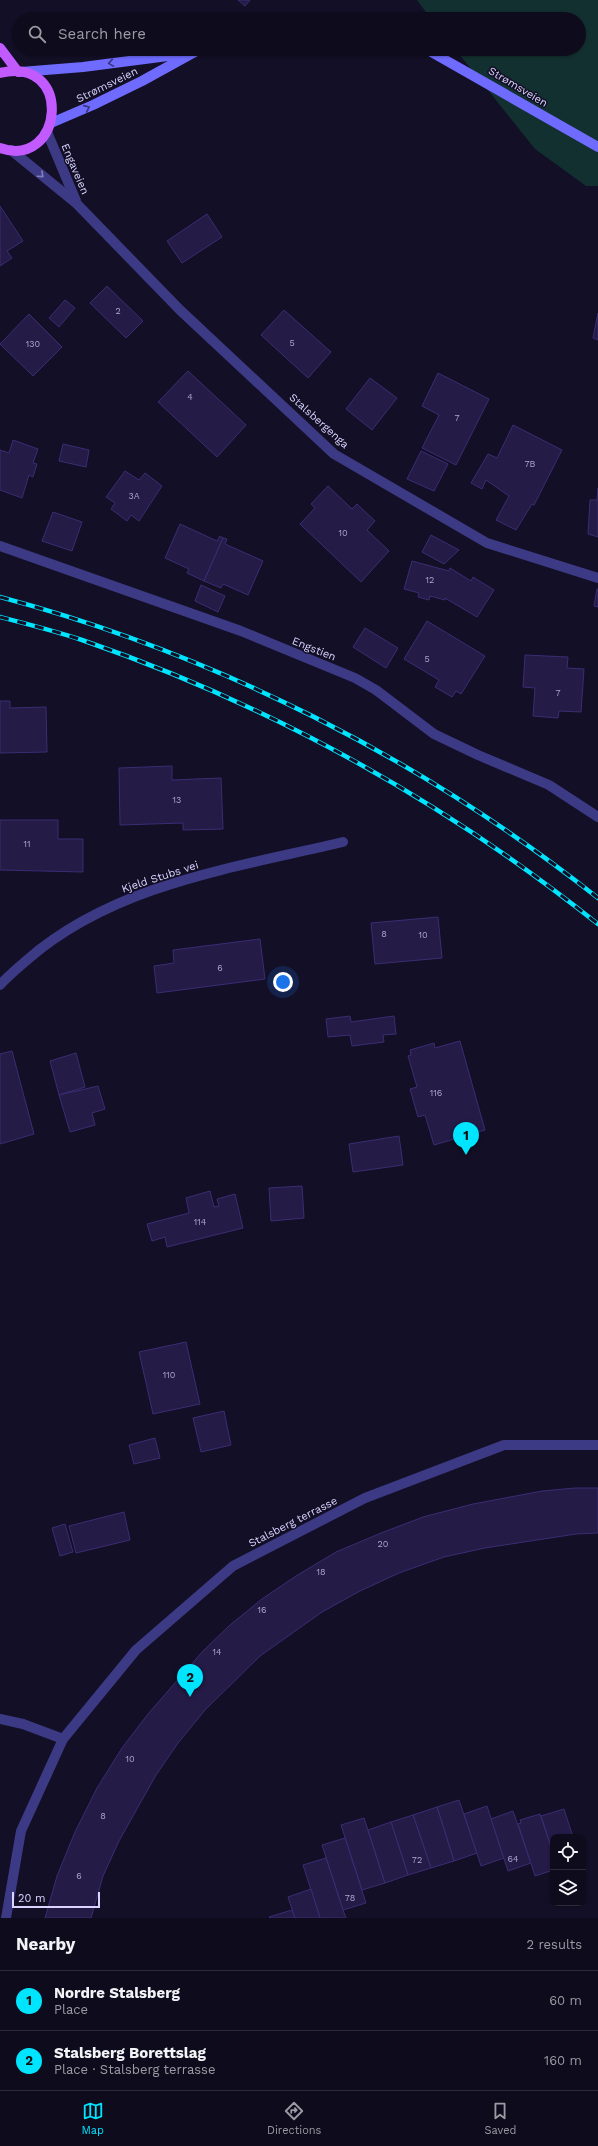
<!DOCTYPE html>
<html lang="en">
<head>
<meta charset="utf-8">
<style>
  :root { --surface:#0e0b1c; --page:#1c1929; --text:#f1f3f6; --muted:#9b9ba3; --line:#2e2b3b; --accent:#00e5ff }
  body { margin:0; font-family:"Work Sans",sans-serif; background:var(--page); color:var(--text) }
  .controls { position:absolute; right:12px; bottom:12px; display:grid; overflow:hidden; border-radius:8px; box-shadow:0 1px 3px #0004 }
  .controls button { width:36px; height:36px; display:grid; place-items:center; padding:0; border:0; border-bottom:1px solid var(--line); background:var(--surface); color:var(--text); font:20px sans-serif }
  .scale { position:absolute; left:12px; bottom:10px; width:88px; box-sizing:border-box; padding-left:4px; border:2px solid #d9d4ff; border-top:0; font-size:11px; line-height:14px; white-space:nowrap; color:#d9d4ff; -webkit-text-stroke:3px #130f26; paint-order:stroke }
  .you { position:absolute; left:283px; top:982px; width:14px; height:14px; margin:-10px; border:3px solid #fff; border-radius:50%; background:#1a73e8; box-shadow:0 0 0 6px #1a73e833 }
  .badge { display:grid; place-items:center; width:26px; height:26px; border-radius:50%; background:var(--accent); color:#111; font-size:13px; font-weight:700 }
  .pin { position:absolute; translate:-50% -33px; filter:drop-shadow(0 1px 2px #0008) }
  .pin::after { content:''; position:absolute; top:21px; width:14px; height:12px; background:inherit; clip-path:polygon(0 0,100% 0,50% 100%) }
  .list { margin:0; padding:0; list-style:none }
  h2 { display:flex; justify-content:space-between; align-items:center; height:52px; margin:0; padding:0 16px; font-size:17px }
  h2 small { font-size:13px; font-weight:400; color:var(--muted) }
  .list li { display:grid; grid-template-columns:26px 1fr auto; gap:12px; align-items:center; box-sizing:border-box; height:60px; padding:0 16px; border-top:1px solid var(--line) }
  .list b { display:block; font-size:15px; white-space:nowrap }
  .list p { margin:0; font-size:13px; white-space:nowrap; color:var(--muted) }
  .list em { font-size:13px; font-style:normal; color:var(--muted) }
  .icon { flex:none; width:22px; height:22px; fill:none; stroke:currentColor; stroke-width:2; stroke-linecap:round; stroke-linejoin:round }
  .map { position:relative; flex:none; width:598px; height:1918px; overflow:hidden }
  .search { position:absolute; background:var(--surface); box-shadow:0 1px 3px #0004; left:12px; right:12px; top:12px; height:44px; display:flex; align-items:center; gap:10px; box-sizing:border-box; padding:0 14px; border-radius:22px; color:var(--muted); font-size:15px }
  .sheet { height:172px; background:var(--surface) }
  nav { display:flex; justify-content:space-around; align-items:center; box-sizing:border-box; height:56px; border-top:1px solid var(--line); background:var(--surface); font-size:11px; color:var(--muted) }
  nav a { display:grid; justify-items:center; gap:2px }
  nav .on { color:var(--accent) }
  .map>svg:first-child { display:block }
  .green { fill:#12302f }
  .building { fill:#241b47; stroke:#3b2d73 }
  .lines { fill:none; stroke-linecap:round; stroke-linejoin:round }
  .minor { stroke:#3d3a85; stroke-width:10 }
  .secondary { stroke:#6f6bff; stroke-width:10 }
  .primary { stroke:#c25bff; stroke-width:10 }
  .rail-casing { stroke:#00e5ff; stroke-width:4.5 }
  .rail { stroke:#130f26; stroke-width:3; stroke-dasharray:9; stroke-linecap:butt }
  .oneway { stroke:#38347d }
  .oneway2 { stroke:#837fbc }
  .labels { text-anchor:middle; dominant-baseline:central; stroke-width:3; stroke-linejoin:round; paint-order:stroke }
  .number-label { font-size:9px; fill:#aca6d1 }
  .street-label { font-size:11px; fill:#d9d4ff; stroke:#130f26 }
</style>
</head>
<body>
<div class="map">
<svg width="598" height="1918" viewBox="0 0 598 1918">
  <rect width="100%" height="100%" fill="#130f26"/>
  <path class="green" d="M417,0h181v186h-12l-51,-37 -80,-100h124v-30h-148z"/>
  <g class="building">
    <path d="M238,0h12l-5,6z"/>
    <path d="M0,206l23,35 -16,10 5,7 -12,8z"/>
    <path d="M207,214l15,23 -40,26 -15,-22z"/>
    <path d="M107,286l36,35 -17,17 -36,-35z"/>
    <path d="M65,300l10,8 -16,19 -10,-9z"/>
    <path d="M284,310l47,42 -23,26 -47,-43z"/>
    <path d="M598,313v27l-5,-2z"/>
    <path d="M29,314l33,33 -29,29 -33,-32z"/>
    <path d="M188,371l58,54 -29,32 -59,-55z"/>
    <path d="M438,373l51,26 -33,66 -34,-17 17,-33 -17,-9z"/>
    <path d="M370,378l27,20 -25,32 -26,-21z"/>
    <path d="M513,425l49,25 -28,55 -2,-1 -16,26 -20,-10 13,-24 -23,-16 -4,9 -11,-6 17,-29 9,4z"/>
    <path d="M13,440l25,9 -5,14 4,1 -4,13 -4,-2 -7,23 -22,-8v-40l9,3z"/>
    <path d="M63,444l26,6 -3,17 -27,-6z"/>
    <path d="M421,451l27,13 -14,27 -27,-12z"/>
    <path d="M125,471l14,9 6,-7 17,13 -23,35 -8,-6 -4,6 -16,-12 4,-6 -9,-6z"/>
    <path d="M328,486l24,23 5,-5 18,17 -8,9 22,21 -28,31 -61,-58 15,-16 -4,-4z"/>
    <path d="M598,488v49l-10,-3 2,-34h7z"/>
    <path d="M53,512l29,10 -10,29 -30,-10z"/>
    <path d="M180,524l37,17 3,-5 3,2 -19,43 -17,-8 2,-4 -24,-11z"/>
    <path d="M431,535l28,15 -15,14 -22,-12z"/>
    <path d="M223,538l4,1 -2,5 38,17 -15,34 -25,-11 -2,4 -17,-7z"/>
    <path d="M412,561l37,10 1,-3 21,13 2,-4 21,13 -17,27 -32,-19v2l-15,-4 -1,4 -11,-3 1,-4 -15,-4z"/>
    <path d="M201,585l24,11 -7,16 -23,-11z"/>
    <path d="M597,589h1v18l-4,-1z"/>
    <path d="M427,621l58,35 -24,38 -5,-3 -4,6 -17,-10 4,-7 -35,-21z"/>
    <path d="M365,628l33,20 -12,20 -33,-21z"/>
    <path d="M525,655l43,2 -1,11 17,1 -3,43 -22,-1 -1,7 -25,-2 2,-28 -12,-1z"/>
    <path d="M0,701h10v7l36,-1 1,45 -47,1z"/>
    <path d="M172,766v14l49,-2 2,51 -40,1v-7l-63,2 -1,-57z"/>
    <path d="M0,820h58v19h25v33l-83,-2z"/>
    <path d="M438,917l4,41 -67,6 -4,-41z"/>
    <path d="M260,939l5,40 -108,14 -3,-27 20,-3 -1,-13z"/>
    <path d="M350,1016l1,6 43,-6 2,18 -13,1 1,7 -32,4 -2,-11 -22,2 -2,-18z"/>
    <path d="M460,1041l25,89 -51,15 -9,-30 -7,2 -8,-28 7,-2 -9,-31 3,-1 -1,-5 24,-7 1,5z"/>
    <path d="M12,1051l22,83 -34,10v-90z"/>
    <path d="M76,1053l9,34 -26,8 -9,-34z"/>
    <path d="M98,1086l7,23 -13,4 3,12 -25,7 -11,-37z"/>
    <path d="M399,1136l4,29 -50,7 -4,-28z"/>
    <path d="M302,1186l2,32 -33,3 -2,-33z"/>
    <path d="M210,1191l4,16 5,-1 -2,-7 18,-5 8,34 -76,19 -2,-10 -13,4 -5,-17 42,-11 -3,-15z"/>
    <path d="M186,1342l14,62 -47,10 -14,-62z"/>
    <path d="M224,1411l7,34 -30,7 -8,-34z"/>
    <path d="M155,1438l5,20 -26,6 -5,-19z"/>
    <path d="M575,1488h23v45l-22,1 -91,14 -41,9 -45,16 -39,18 -38,21 -62,44 -55,54 -27,33 -22,32 -37,66 -16,35 -12,42h-46l12,-42 18,-44 22,-44 25,-40 26,-34 55,-63 27,-26 32,-26 34,-23 40,-24 45,-19 42,-16 50,-13 69,-13z"/>
    <path d="M124,1512l6,28 -54,13 -7,-27z"/>
    <path d="M65,1524l8,28 -13,4 -8,-28z"/>
    <path d="M459,1800l18,53 -23,8 -17,-54z"/>
    <path d="M487,1806l17,52 -23,8 -17,-52z"/>
    <path d="M437,1807l17,54 -23,7 -18,-53z"/>
    <path d="M564,1809l9,28h-20v16l-12,-37z"/>
    <path d="M513,1811l18,52 -23,8 -17,-52z"/>
    <path d="M540,1814l13,39v17l-18,6 -17,-52 3,-1 -1,-3z"/>
    <path d="M413,1815l18,53 -23,7 -17,-53z"/>
    <path d="M364,1818l21,65 -23,7 -21,-65z"/>
    <path d="M391,1822l17,53 -23,8 -17,-53z"/>
    <path d="M345,1838l21,65 -23,7 -21,-65z"/>
    <path d="M326,1858l17,52 3,8h-26l-17,-53z"/>
    <path d="M311,1889l9,29h-25l-7,-21z"/>
    <path d="M292,1910l3,8h-25l-1,-1z"/>
  </g>
  <g class="lines">
    <g class="minor">
      <path d="M47,132l29,69"/>
      <path d="M11,150l65,53 104,107 154,144 153,89 111,35"/>
      <path d="M0,546l241,85 114,47 21,12 58,44 44,21 71,30 49,32"/>
      <path d="M0,985c8,-9 18,-17 27,-25 87,-76 207,-92 316,-118"/>
      <path d="M0,1719l23,5 40,15"/>
      <path d="M6,1918l15,-87 42,-92 73,-89 97,-84 132,-68 139,-53h94"/>
    </g>
    <g class="secondary">
      <path d="M305,19h2"/>
      <path d="M426,49l172,98"/>
      <path d="M21,72l62,-5 108,-14"/>
      <path d="M51,123l42,-18 49,-24 58,-32"/>
    </g>
    <g class="primary">
      <path d="M0,48l18,24"/>
      <path d="M0,73c74,-18 64,97 0,75"/>
    </g>
    <g class="rail-casing">
      <g id="rail">
        <path d="M0,597c217,58 422,162 598,301"/>
        <path d="M0,617c27,7 55,14 82,23 189,65 360,160 516,284"/>
      </g>
    </g>
    <use href="#rail" class="rail"/>
  </g>
  <defs><path id="oneway-chevron" d="M-2-3.5L2.5 0L-2 3.5" fill="none" stroke-width="1.6" stroke-linecap="round" stroke-linejoin="round"/></defs>
  <g class="oneway">
    <use href="#oneway-chevron" transform="translate(111 63) rotate(171)"/>
    <use href="#oneway-chevron" transform="translate(87 108) rotate(-24)"/>
  </g>
  <use class="oneway2" href="#oneway-chevron" transform="translate(41 175) rotate(42)"/>
  <g class="labels">
    <g class="number-label">
      <text x="118" y="311">2</text>
      <text x="292" y="343">5</text>
      <text x="33" y="344">130</text>
      <text x="190" y="397">4</text>
      <text x="457" y="418">7</text>
      <text x="530" y="464">7B</text>
      <text x="134" y="496">3A</text>
      <text x="343" y="533">10</text>
      <text x="430" y="580">12</text>
      <text x="427" y="659">5</text>
      <text x="558" y="693">7</text>
      <text x="177" y="800">13</text>
      <text x="27" y="844">11</text>
      <text x="384" y="934">8</text>
      <text x="423" y="935">10</text>
      <text x="220" y="968">6</text>
      <text x="436" y="1093">116</text>
      <text x="200" y="1222">114</text>
      <text x="169" y="1375">110</text>
      <text x="383" y="1544">20</text>
      <text x="321" y="1572">18</text>
      <text x="262" y="1610">16</text>
      <text x="217" y="1652">14</text>
      <text x="130" y="1759">10</text>
      <text x="103" y="1816">8</text>
      <text x="513" y="1859">64</text>
      <text x="417" y="1860">72</text>
      <text x="79" y="1876">6</text>
      <text x="350" y="1898">78</text>
    </g>
    <g class="street-label">
      <text transform="translate(107 85) rotate(-26)">Strømsveien</text>
      <text transform="translate(518 87) rotate(31)">Strømsveien</text>
      <text transform="translate(75 169) rotate(67)">Engaveien</text>
      <text transform="translate(319 421) rotate(42)">Stalsbergenga</text>
      <text transform="translate(314 649) rotate(22)">Engstien</text>
      <text transform="translate(160 877) rotate(-18)">Kjeld Stubs vei</text>
      <text transform="translate(293 1522) rotate(-27)">Stalsberg terrasse</text>
    </g>
  </g>
</svg>
<div class="controls">
<button><svg class="icon" aria-label="locate" viewBox="0 0 24 24"><circle cx="12" cy="12" r="6"/><path d="M12 2v4M12 18v4M2 12h4M18 12h4"/></svg></button>
<button><svg class="icon" aria-label="layers" viewBox="0 0 24 24"><path d="M12 4l9 5-9 5-9-5zM3 14l9 5 9-5"/></svg></button>
</div>
<div class="scale">20 m</div>
<div class="you"></div>
<div class="pin badge" style="left:466px;top:1155px">1</div>
<div class="pin badge" style="left:190px;top:1697px">2</div>
<div class="search"><svg class="icon" aria-label="search" viewBox="0 0 24 24"><circle cx="10" cy="10" r="6"/><path d="M15 15l6 6"/></svg>Search here</div>
</div>
<section class="sheet">
<h2>Nearby<small>2 results</small></h2>
<ul class="list">
<li><span class="badge">1</span><div><b>Nordre Stalsberg</b><p>Place</p></div><em>60 m</em></li>
<li><span class="badge">2</span><div><b>Stalsberg Borettslag</b><p>Place · Stalsberg terrasse</p></div><em>160 m</em></li>
</ul>
</section>
<nav>
<a class="on"><svg class="icon" aria-label="map" viewBox="0 0 24 24"><path d="M3 6l6-2 6 2 6-2v14l-6 2-6-2-6 2zM9 4v14M15 6v14"/></svg>Map</a>
<a><svg class="icon" aria-label="directions" viewBox="0 0 24 24"><path d="M12 3l9 9-9 9-9-9zM9 14v-3h6M13 9l2 2-2 2"/></svg>Directions</a>
<a><svg class="icon" aria-label="saved" viewBox="0 0 24 24"><path d="M7 4h10v16l-5-4-5 4z"/></svg>Saved</a>
</nav>
</body>
</html>
